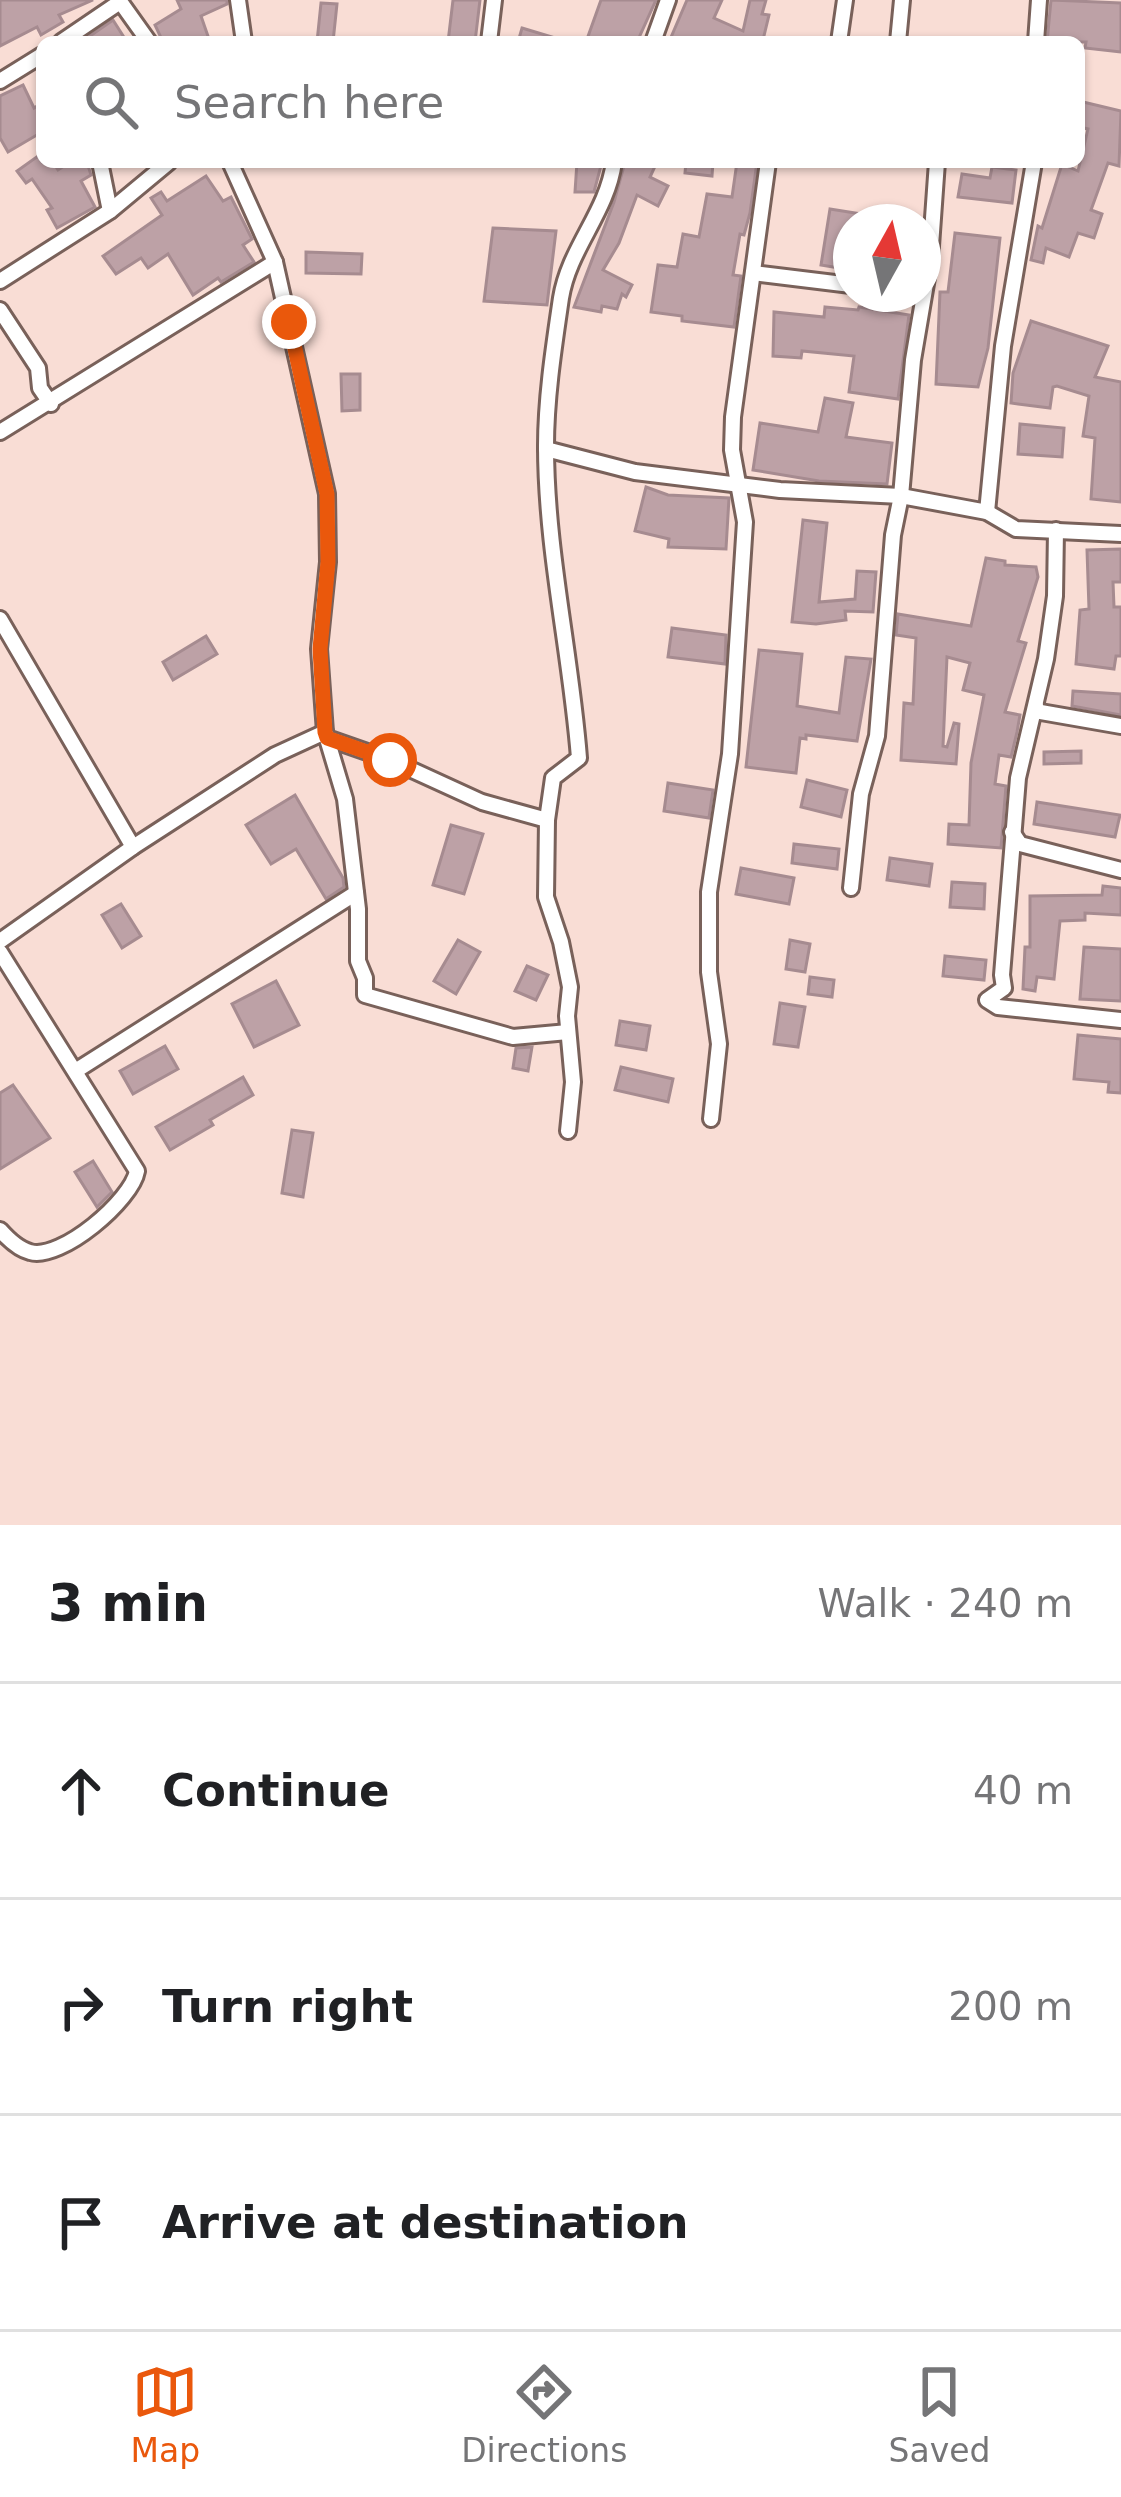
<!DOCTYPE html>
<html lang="en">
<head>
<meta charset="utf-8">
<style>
  :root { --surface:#fff; --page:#f6f6f6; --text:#202124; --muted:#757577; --line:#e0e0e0; --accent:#ea580c }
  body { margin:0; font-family:"DejaVu Sans",sans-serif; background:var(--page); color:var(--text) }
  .compass { position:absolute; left:833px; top:204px; width:108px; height:108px; border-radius:50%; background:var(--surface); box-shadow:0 3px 9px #0004; rotate:8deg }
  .stop { position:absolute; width:36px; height:36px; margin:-27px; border:9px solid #ea580c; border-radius:50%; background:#fff }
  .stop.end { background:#ea580c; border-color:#fff; box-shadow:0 3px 12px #0008 }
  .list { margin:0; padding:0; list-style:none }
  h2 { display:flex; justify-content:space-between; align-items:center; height:156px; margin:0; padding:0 48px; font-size:51px }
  h2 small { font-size:39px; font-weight:400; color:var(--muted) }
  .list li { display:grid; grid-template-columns:78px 1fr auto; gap:36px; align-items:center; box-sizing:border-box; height:216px; padding:0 48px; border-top:3px solid var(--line) }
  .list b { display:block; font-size:45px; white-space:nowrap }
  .list em { font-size:39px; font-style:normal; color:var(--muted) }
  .icon { flex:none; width:66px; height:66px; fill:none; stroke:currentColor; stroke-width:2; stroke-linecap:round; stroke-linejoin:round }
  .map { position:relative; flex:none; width:1121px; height:1525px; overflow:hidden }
  .search { position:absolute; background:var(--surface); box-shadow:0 3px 9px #0004; left:36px; right:36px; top:36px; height:132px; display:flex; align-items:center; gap:30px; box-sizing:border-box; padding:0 42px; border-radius:18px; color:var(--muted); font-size:45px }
  .sheet { height:804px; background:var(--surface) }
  nav { display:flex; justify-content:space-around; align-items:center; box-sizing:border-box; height:168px; border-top:3px solid var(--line); background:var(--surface); font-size:33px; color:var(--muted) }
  nav a { display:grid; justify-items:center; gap:6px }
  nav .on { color:var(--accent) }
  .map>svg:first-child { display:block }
  .building { fill:#bda1a6; stroke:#a68b90; stroke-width:3 }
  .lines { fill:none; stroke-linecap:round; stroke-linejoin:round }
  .minor-casing { stroke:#79615a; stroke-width:20 }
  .minor { stroke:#fff; stroke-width:14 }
  .route { stroke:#ea580c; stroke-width:15 }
</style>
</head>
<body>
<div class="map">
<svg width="1121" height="1525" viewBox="0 0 1121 1525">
  <rect width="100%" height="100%" fill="#f9ddd5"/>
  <g class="building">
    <path d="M0,0h93l-34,15 4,7 -22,13 -4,-8 -37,19z"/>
    <path d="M177,0h50v4l-26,12 9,26h-47l-8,-17 26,-16z"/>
    <path d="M453,0h27l-5,42h-27z"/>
    <path d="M601,0h55l-19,42h-51z"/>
    <path d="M687,0h35l-8,18 29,13 7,-31h16l-4,14 7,1 -6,25 5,2h-99z"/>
    <path d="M1051,0l70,3v49l-36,-4 1,-6h-39z"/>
    <path d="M321,3l16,1 -4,38h-16z"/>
    <path d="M113,20l14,22h-33l-4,-6z"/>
    <path d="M522,28l37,11v3h-41z"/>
    <path d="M23,85l11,23 8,-5v29l-34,20 -8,-14v-42z"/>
    <path d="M1079,101l42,10 -2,55 -11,-3 -17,47 11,4 -8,24 -16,-5 -9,24 -23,-9 -3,15 -12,-3 7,-34 4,2 20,-64 16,7 10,-42 -9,-2z"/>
    <path d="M38,156l4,6h11l5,8 12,-8h17l4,13 -10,6 14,26 -38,21 -10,-18 5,-2 -20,-29 -6,4 -9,-12z"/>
    <path d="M577,162h25l-8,30h-19z"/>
    <path d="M625,162h32l-7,15 18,9 -10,20 -21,-11 -18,48 -16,27 29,15 -6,12 -4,-3 -5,15 -15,-3 -1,6 -27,-5 40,-105z"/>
    <path d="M686,162h27l-1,14 -27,-3z"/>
    <path d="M737,162h20l-7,51 -6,22 -4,-1 -7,41 8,1 -7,51 -52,-6v-5l-31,-4 7,-47 19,2 6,-33 16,3 8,-43 25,3z"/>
    <path d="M992,167l24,3 -4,33 -54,-6 4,-23 28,4z"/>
    <path d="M206,176l17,25 8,-4 21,42 -9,6 11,17 -33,20 -3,-4 -25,17 -25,-41 -20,14 -7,-10 -25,16 -13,-18 59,-41 -11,-17 10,-6 6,9z"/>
    <path d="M830,209l44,7 -1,6h-22v48l-30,-5z"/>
    <path d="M493,228l63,3 -9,74 -63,-4z"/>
    <path d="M955,233l45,5 -12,110 -10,39 -42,-3 4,-92h8z"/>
    <path d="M306,252l56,2 -1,20 -55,-1z"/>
    <path d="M825,307l33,3 1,-3 50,8 -11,84 -49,-7 5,-36 -52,-5 -1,7 -28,-2 1,-44 50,5z"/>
    <path d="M1031,321l77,25 -13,31 26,5v120l-30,-3 4,-61 -12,-2 6,-40 -32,-10 -4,1 -3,21 -39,-5 2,-30z"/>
    <path d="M341,374h19v36l-18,1z"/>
    <path d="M825,398l28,5 -7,34 46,6 -5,41 -68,-3 -66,-11 7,-47 58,9z"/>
    <path d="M1020,424l44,4 -2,29 -44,-3z"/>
    <path d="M646,487l22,8 61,3 -3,51 -58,-2 1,-8 -34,-8z"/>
    <path d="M803,520l24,3 -8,79 36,-3 2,-28 19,1 -3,40 -28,-1 1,9 -30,4 -24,-2z"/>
    <path d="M1121,549v33h-8l1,25h7v49h-5l-2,13 -38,-5 4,-54 9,-1 -2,-59z"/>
    <path d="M986,558l19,3v4l31,2 2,10 -20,64 8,2 -21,69 15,3 -3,17 -6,25 -12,-2 -4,29 11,2 -5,62 -53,-4 1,-20 20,1 2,-62 13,-68 -21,-5 7,-27 -23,-6 -4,89 4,1 7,-24 5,1 -3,40 -55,-4 3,-57 9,1 3,-66 -20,-3 2,-21 73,12z"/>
    <path d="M672,628l54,7 -1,29 -57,-7z"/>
    <path d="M206,636l11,18 -44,26 -10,-18z"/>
    <path d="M759,650l43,4 -5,52 42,7 7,-56 25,2 -14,82 -51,-6v4l-6,-1 -4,35 -50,-6z"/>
    <path d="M1073,691l48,3v21l-49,-9z"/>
    <path d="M1081,751v12l-37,1v-12z"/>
    <path d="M807,780l40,10 -6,27 -40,-10z"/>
    <path d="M668,783l45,7 -4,28 -45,-7z"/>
    <path d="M295,795l48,83 1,9 -18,12 -30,-50 -25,15 -25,-39z"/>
    <path d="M1037,802l83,13 -5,22 -81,-13z"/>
    <path d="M451,825l32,9 -19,60 -31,-9z"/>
    <path d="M794,844l45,5 -2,20 -45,-6z"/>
    <path d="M890,858l42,6 -3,22 -42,-6z"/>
    <path d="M741,868l53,10 -5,26 -53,-10z"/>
    <path d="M952,882l33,2 -1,25 -34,-2z"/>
    <path d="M1103,886l18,2v27l-36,-2v7l-25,1 -6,58 -17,-2 -2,14 -12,-2 2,-42h5v-51l72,-1z"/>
    <path d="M121,904l20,32 -19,12 -20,-33z"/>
    <path d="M458,940l22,12 -24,42 -22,-13z"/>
    <path d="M790,940l20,4 -5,28 -19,-3z"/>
    <path d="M1084,947l37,2v52l-41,-2z"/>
    <path d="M945,956l41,4 -2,20 -41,-4z"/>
    <path d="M527,966l21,9 -12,25 -21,-9z"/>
    <path d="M810,977l24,3 -2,17 -24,-3z"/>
    <path d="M276,981l23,44 -45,22 -22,-43z"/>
    <path d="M780,1003l25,4 -7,40 -24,-3z"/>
    <path d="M620,1021l30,5 -4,24 -30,-5z"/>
    <path d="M1078,1035l43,4v54l-13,-1 1,-10 -35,-3z"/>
    <path d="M165,1046l13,23 -45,25 -13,-23z"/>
    <path d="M532,1047l-4,24 -15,-3 3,-20z"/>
    <path d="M621,1067l52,12 -5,23 -53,-12z"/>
    <path d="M243,1077l10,18 -43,25 3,5 -43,25 -14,-23z"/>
    <path d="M13,1085l37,53 -50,31v-76z"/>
    <path d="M292,1130l21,3 -10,64 -21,-4z"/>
    <path d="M93,1161l19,31 -15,15 -22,-35z"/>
  </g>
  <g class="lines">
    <g class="minor-casing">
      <g id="minor">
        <path d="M119,0l30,42"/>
        <path d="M238,0l6,42"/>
        <path d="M61,42l59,-40"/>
        <path d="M489,42l5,-42"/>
        <path d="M653,42l15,-42"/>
        <path d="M839,42l6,-42"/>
        <path d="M898,42l4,-42"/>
        <path d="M1036,42l3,-42"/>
        <path d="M0,81l42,-26"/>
        <path d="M100,162l10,49"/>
        <path d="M230,162l45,100 52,232 1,68 -9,87 6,83 20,67 13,110v52l7,17v17l148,42 55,-5"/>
        <path d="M753,273l98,12"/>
        <path d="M0,281l110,-70 59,-49"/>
        <path d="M0,310l38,58 2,20 11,16"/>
        <path d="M0,432l275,-170"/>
        <path d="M546,449l89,23 145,18 121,6 86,16 29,17 105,5"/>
        <path d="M987,512l16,-166 31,-184"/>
        <path d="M1056,530l-1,66 -9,63 -28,119 -16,197 2,13 -17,12 11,7 123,13"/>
        <path d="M0,619l133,228"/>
        <path d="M1036,706l-1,5 86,15"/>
        <path d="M1012,832l8,12 101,26"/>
        <path d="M851,888l10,-94 16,-58 16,-201 8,-39 12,-136 17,-100 7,-98"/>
        <path d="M0,941l133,-94 142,-92 50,-23 2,6 63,22 92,42 65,18"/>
        <path d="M0,952l137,219c-5,29 -76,90 -107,81 -12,-3 -22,-13 -30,-22"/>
        <path d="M77,1070l279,-177"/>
        <path d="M711,1119l8,-75 -10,-72v-80l21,-138 15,-232 -13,-72 1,-33 35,-255"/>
        <path d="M568,1131l5,-49 -6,-66 3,-29 -9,-45 -15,-45 1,-77 6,-42 26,-20c-8,-104 -33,-207 -33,-312 0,-49 8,-100 15,-148 8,-50 46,-85 53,-136"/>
      </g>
    </g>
    <use href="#minor" class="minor"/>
  </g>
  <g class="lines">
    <path class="route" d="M289,322l38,172 1,68 -8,87 5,83 2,6 63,22"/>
  </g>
</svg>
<svg class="compass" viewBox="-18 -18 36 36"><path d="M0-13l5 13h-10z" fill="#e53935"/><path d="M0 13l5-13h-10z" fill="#757577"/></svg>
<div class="stop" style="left:390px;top:760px"></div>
<div class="stop end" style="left:289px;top:322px"></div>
<div class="search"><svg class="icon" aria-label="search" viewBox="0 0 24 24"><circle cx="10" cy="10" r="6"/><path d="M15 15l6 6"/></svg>Search here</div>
</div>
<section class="sheet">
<h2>3 min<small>Walk · 240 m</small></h2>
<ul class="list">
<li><svg class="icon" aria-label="ahead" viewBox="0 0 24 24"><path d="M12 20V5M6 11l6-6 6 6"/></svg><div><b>Continue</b></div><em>40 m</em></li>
<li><svg class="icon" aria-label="right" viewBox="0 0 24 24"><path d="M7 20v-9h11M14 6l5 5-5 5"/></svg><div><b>Turn right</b></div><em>200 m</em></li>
<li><svg class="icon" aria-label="arrive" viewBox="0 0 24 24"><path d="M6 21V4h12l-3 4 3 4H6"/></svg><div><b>Arrive at destination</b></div></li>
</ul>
</section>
<nav>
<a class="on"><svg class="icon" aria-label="map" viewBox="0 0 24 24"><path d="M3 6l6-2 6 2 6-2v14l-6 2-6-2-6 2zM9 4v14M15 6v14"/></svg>Map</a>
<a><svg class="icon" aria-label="directions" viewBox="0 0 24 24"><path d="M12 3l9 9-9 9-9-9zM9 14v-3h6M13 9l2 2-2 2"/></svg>Directions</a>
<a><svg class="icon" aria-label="saved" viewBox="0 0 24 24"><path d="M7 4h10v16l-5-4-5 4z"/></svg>Saved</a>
</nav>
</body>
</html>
